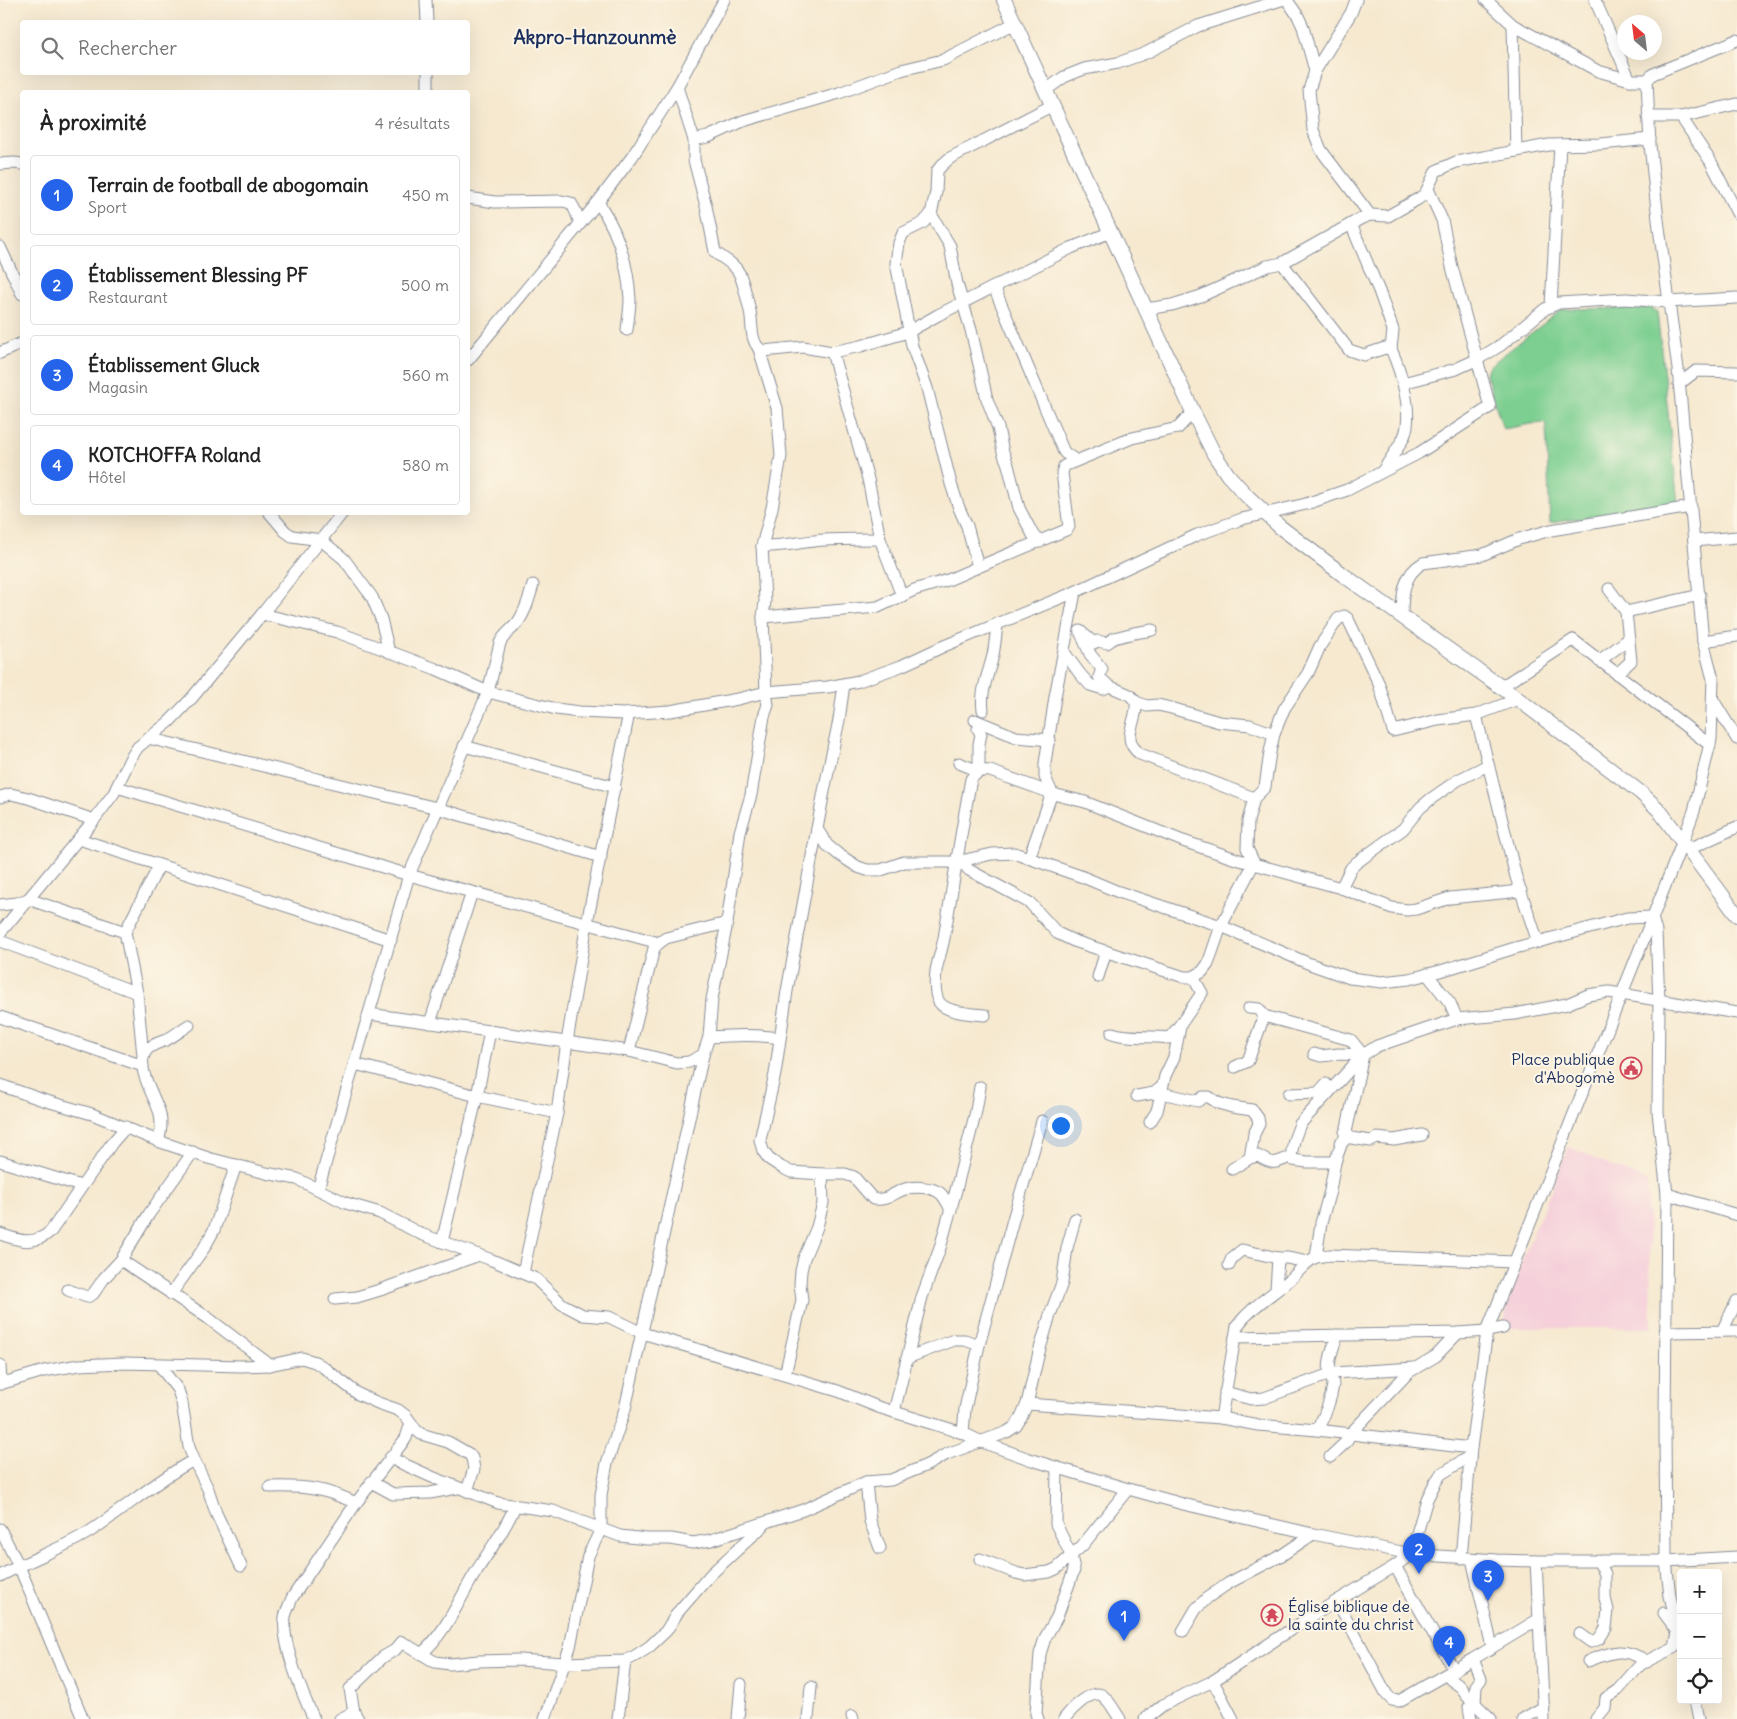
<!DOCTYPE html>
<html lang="fr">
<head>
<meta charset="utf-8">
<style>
  :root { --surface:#fff; --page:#f6f6f6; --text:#222; --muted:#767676; --line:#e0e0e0; --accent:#2563eb }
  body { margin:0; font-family:Delius,sans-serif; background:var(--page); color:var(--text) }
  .controls { position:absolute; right:15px; bottom:15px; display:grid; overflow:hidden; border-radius:5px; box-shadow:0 5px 20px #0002 }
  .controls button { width:45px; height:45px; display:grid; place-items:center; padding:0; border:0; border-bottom:1px solid var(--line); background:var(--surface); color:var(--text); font:25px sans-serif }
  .compass { position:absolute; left:1617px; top:15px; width:45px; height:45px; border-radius:50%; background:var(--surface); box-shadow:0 5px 20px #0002; rotate:332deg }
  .you { position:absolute; left:1060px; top:1125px; width:18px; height:18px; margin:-12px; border:4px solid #fff; border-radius:50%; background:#1a73e8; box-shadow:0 0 0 8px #1a73e833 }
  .badge { display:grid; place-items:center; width:32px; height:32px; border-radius:50%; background:var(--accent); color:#fff; font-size:16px; font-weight:700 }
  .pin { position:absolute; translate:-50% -41px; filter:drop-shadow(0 1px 2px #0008) }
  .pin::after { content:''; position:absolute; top:26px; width:18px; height:15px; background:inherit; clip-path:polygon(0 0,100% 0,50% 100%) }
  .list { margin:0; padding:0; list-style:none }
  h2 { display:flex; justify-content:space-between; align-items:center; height:65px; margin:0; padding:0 20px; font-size:21px }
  h2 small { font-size:16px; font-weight:400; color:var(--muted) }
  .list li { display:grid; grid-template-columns:32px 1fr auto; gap:15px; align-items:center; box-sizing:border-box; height:80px; margin:0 10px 10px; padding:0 10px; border:1px solid var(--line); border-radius:5px }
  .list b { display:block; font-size:19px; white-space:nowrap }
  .list p { margin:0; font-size:16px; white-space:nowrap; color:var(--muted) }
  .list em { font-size:16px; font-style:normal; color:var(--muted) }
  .icon { flex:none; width:28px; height:28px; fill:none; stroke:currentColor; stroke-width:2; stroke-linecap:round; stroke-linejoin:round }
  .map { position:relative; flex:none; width:1737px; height:1719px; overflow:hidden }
  .search { position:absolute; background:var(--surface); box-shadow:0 5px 20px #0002; left:20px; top:20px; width:450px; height:55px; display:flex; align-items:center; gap:12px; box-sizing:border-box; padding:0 18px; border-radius:5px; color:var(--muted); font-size:19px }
  .panel { position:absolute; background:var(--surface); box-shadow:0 5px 20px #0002; left:20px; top:90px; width:450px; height:425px; border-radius:5px }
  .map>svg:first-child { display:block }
  .built { fill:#f5cfda }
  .green { fill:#7dcf91; stroke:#4c7f78 }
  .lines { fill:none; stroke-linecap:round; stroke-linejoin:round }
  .minor-casing { stroke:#888c97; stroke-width:13 }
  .major-casing { stroke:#888c97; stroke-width:16 }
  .minor { stroke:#fff; stroke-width:11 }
  .major { stroke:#fff; stroke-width:14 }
  .labels { text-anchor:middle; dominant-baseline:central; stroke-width:4.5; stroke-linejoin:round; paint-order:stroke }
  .poi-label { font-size:16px; fill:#1b2f5e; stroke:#fcf5e5; text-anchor:end }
  .quarter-label { font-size:19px; font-weight:bold; fill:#1b2f5e; stroke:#fcf5e5 }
</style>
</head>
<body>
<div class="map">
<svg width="1737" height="1719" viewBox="0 0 1737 1719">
  <rect width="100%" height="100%" fill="#fcf5e5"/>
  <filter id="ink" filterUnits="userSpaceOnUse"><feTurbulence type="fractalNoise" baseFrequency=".02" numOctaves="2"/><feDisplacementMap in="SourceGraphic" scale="10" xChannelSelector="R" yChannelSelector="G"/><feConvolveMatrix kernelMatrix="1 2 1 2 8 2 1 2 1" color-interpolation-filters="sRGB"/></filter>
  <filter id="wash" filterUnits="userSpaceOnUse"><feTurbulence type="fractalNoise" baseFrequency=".0096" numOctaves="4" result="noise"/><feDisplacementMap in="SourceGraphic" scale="20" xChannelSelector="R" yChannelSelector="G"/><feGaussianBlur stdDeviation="1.12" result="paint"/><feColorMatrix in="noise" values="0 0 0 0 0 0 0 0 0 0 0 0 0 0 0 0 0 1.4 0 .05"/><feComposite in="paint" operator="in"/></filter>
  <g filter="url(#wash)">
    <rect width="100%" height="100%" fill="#f6e9d0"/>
    <path class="built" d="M1569,1147l78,34 5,147h-149l10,-47z"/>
    <path class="green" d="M1651,308l6,4 21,192 -128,19 -4,-98 -3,-3 -40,7 -17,-55 2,-7 74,-58z"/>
  </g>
  <g filter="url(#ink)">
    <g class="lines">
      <g class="minor-casing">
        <g id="minor">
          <path d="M426,0l1,22"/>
          <path d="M1287,0l11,16 5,11 12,44 -6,19 4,40 8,20 49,65"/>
          <path d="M1486,0l27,25 85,46 32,9h17"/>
          <path d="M1595,0l35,80"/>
          <path d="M1513,25l3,126"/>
          <path d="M1315,71l36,-58 5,-13"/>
          <path d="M428,72v20"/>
          <path d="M677,87l17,53v20l12,46 9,46c8,7 19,11 24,21 5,10 8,26 11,38 3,12 -1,33 13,40l40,-4 29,5 29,-6 47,-14 30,-17 133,-67 40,-16"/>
          <path d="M1046,90l18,-13 20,-8 34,-6 28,-10 52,-27 83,-26"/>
          <path d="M1648,117h33l56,-13"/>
          <path d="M1681,117l30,45 26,51"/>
          <path d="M694,140l14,-3 35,-16 96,-28 62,-23 42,-10 72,-37"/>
          <path d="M0,164l14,-1 8,1"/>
          <path d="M468,198l27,4 67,-1 9,2 4,7 5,13"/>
          <path d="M598,202c19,28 30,62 32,97 0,10 -2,21 -3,31"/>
          <path d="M931,214l19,32 7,38 14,46 16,69 11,29 5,24 5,13 11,43 14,27 7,7"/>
          <path d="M1351,224l28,67 14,39 -2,19"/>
          <path d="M0,247l22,47"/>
          <path d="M1282,263l67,87 15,5 21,-7 6,1c10,22 24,67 12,90 -6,11 -14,22 -21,33"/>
          <path d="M998,284l-2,8 67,158 2,3 10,7"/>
          <path d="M1551,306l9,-161"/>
          <path d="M1146,309l26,-4 29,-9 66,-30 15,-3 78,-44 10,-4 18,1 30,-17 7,-5 11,-23 20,-9 93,-17 52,-1 49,-5"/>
          <path d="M832,352l36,127 12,60 22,57"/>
          <path d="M0,353l22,-10"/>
          <path d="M468,360l130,-158 34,-45 45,-70 47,-87"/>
          <path d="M1403,383l53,-14 22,-10 23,-14 44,-36 14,-6 67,-4 42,3 69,-4"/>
          <path d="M1679,384l17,-13 41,1"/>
          <path d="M269,512l16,19 7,5 29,4 23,19 28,38 9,22 8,33"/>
          <path d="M1694,541l43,-4"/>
          <path d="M762,546c21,1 42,-5 63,-6 18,-1 37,-1 55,-1"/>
          <path d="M978,567l88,-37 3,-3 -7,-54 2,-7 68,-28 46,-10 15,-16"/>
          <path d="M1609,589l17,23 5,49 -14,13"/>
          <path d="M1626,612l74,-17"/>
          <path d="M262,614l75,18 99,37 52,23 68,17 23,3 45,2 46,-3 68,-12 28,-7 62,-5 31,-6 42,-15 43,-20 131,-54 122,-57 45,-16 64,-15 41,-14 72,-37 71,-46 -38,-140 -10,-47 -14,-31"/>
          <path d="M1402,616c0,-20 1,-42 21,-53l59,-8 37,-16 32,-9 140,-23"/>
          <path d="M763,617l115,-10 36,-17 34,-10 30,-13 -11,-41 -8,-18 -8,-24 -24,-96 -15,-42 -16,-83 3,-20 4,-10 20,-10 8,-9 5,-22 1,-21 5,-6 8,-7 103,-53"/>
          <path d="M1080,631l10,23 12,15 -3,8 10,9 21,9 6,7c2,21 -17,36 4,52l114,44"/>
          <path d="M1081,632l13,11 3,-2 10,2 7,-5 20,-5 18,-3"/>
          <path d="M1703,641l34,-5"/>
          <path d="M1064,652l16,22 10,11 13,4 6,-3"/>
          <path d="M1599,661l30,-22"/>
          <path d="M844,684l-5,36 -15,71 -37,200 -12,83 -15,66 3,11 6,8 12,8 10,5 31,2h23l9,3 19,22c16,2 19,-6 32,-10 10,-3 27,-2 35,4 5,4 8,11 11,17"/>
          <path d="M1501,687l72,-47 137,105"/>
          <path d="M1713,700l24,39"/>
          <path d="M1136,702l11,4 11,-1 13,3 48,14 31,3 24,9"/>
          <path d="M983,710c-3,-19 6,-37 10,-55 2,-10 3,-21 4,-31"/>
          <path d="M1476,715l40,162 22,65"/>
          <path d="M975,720l41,17 34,3"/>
          <path d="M148,738l289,70 164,49"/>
          <path d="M464,746l151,41"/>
          <path d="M959,763l20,8v-27l2,-10 -3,-5"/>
          <path d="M117,787l292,88 250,68"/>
          <path d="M0,797l11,-3 17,4 66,22"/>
          <path d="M817,829l10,16 11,9 20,13 9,3h14l23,-8h52l36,-8 22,-1 69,24 33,14 105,35 89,38 40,14 32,4 27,-3 35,-9 71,-22 112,-30 25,-1 4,15 3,68 -1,112 9,82 -2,231 1,136 4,35 11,47"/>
          <path d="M79,839l312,101"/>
          <path d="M1689,849l48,-22"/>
          <path d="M1029,858l23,-65 -7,-16v-14l10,-66 20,-105"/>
          <path d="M961,861l8,9 61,33 27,30 17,8 110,36h9l9,-5 6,-8 13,-38 33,-63 -7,-15 1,-27 6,-23 11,-11 5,-35 4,-18 10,-25 24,-36 12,-27 18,-27 6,-3 4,3 31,65 14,47 45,-11 38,-5 42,-16"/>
          <path d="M1341,888l10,-20 5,-5 47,-34 17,-21 12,-10 26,-18 30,-15"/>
          <path d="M0,905l17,-2 11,-4 97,33"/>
          <path d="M0,933l94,-113 20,-27 16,-34 8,-12 31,-25 22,-23 71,-85 81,-102"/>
          <path d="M0,941l137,52"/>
          <path d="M1427,974l23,29 7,16"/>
          <path d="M1098,977l8,-26"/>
          <path d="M1249,1008l10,1 5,7"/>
          <path d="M369,1014l260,37 48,12 12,-1 14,-7"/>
          <path d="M985,1015c-12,-1 -39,-2 -46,-13 -5,-8 -4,-22 -3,-31 2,-11 6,-22 8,-33 9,-53 17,-106 27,-159 6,-7 10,-9 19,-8l67,24 28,7 98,39 53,18 105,29 51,20 15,2 9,-1 34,-11 71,-7"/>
          <path d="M0,1017l143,49"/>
          <path d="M430,1023l42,-131"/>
          <path d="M1112,1033c18,6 37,2 57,5 13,-13 22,-30 33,-45l-9,-16"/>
          <path d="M709,1037c24,-2 47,-3 71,1"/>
          <path d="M629,1051l25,-103 5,-5 7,-5 61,-15"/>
          <path d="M143,1056l-6,-63 -12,-61 34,-66"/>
          <path d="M355,1064l122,32 80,17"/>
          <path d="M1235,1067l13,-6 16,-45 87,24 12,15 -24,-1 -18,2 -7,-2"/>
          <path d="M0,1085l43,15 49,14 66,27 50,17 58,15 31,6 49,24 34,10 41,21 71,26 44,19 26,25 21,11 26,2 33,16 196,58 40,16 85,26 19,9 50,18 96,29 55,15 130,30 98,20 86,6 39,1h130l71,-4"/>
          <path d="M1161,1093l37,8 5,-4h6l9,6 14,4 20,3 6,8 1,6 -5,10 -4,24 8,-2c15,9 18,8 33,0"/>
          <path d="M1289,1094l29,-1 8,-9"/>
          <path d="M1137,1096l17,-3 8,-6"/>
          <path d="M1150,1122l7,-11 8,-35 9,-19 6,-30"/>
          <path d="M1345,1132l6,6 20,3 6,-3 17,2 28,-5"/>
          <path d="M158,1141c3,-9 4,-18 2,-27 -4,-16 -26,-47 -14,-63 4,-6 13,-8 20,-11 8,-4 15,-10 23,-15"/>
          <path d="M1291,1156l3,-16 6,-16 63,-69 14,-9 80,-27 58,-5 52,-10 21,-9 21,-3 128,21"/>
          <path d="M1291,1156l2,4 14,2h28l-5,29 -9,32 -5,34"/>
          <path d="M0,1161l81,25"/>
          <path d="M1335,1162l6,-17 -1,-2 4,-2 19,-86"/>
          <path d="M1232,1169l18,-11"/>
          <path d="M318,1189l91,-314 79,-183 12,-49c4,-9 12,-13 18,-21 8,-11 11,-24 15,-37"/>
          <path d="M1667,1194l70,21"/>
          <path d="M0,1234c20,7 34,12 51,-3l61,-88 14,-16"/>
          <path d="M442,1242l35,-146 13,-65"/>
          <path d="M121,1260l87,58 62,47"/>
          <path d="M1229,1265l3,-7 10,-8 36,8"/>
          <path d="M523,1273l34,-160 10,-71 20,-119 42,-210"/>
          <path d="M68,1290l19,7 6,-3 12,-17 16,-17 28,-46 44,-62"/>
          <path d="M1276,1290l2,-32h9l21,4"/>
          <path d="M171,1294l33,-46 10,-18 22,-65"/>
          <path d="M335,1299l22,-2 23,-7 99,-35"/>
          <path d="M1722,1331l15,-30"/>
          <path d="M1665,1332l72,-1"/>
          <path d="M1235,1337l223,-4 29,-2 16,-3"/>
          <path d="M907,1358l47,-18h11l14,5"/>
          <path d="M0,1365l1,19"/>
          <path d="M159,1365l19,25 4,13 7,44 5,13 14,29 8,24 25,53"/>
          <path d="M785,1375l17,-75 -2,-16 1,-13 3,-13 13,-31 6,-24 -1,-29"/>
          <path d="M0,1384l44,-13 35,-6 45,-2 118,3 28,-1 32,-7 13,4 8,5 35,27 20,9 20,7 8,6 10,14 5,4 27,8 21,12 3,4 2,11 -7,22"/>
          <path d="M1225,1392l26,7 13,-1 69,-25 82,-5"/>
          <path d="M1027,1404l194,14 37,7 59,5 154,18"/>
          <path d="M894,1412l28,-115 18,-49 16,-58 20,-79 4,-24"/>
          <path d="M1221,1418l16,-92c16,-21 37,-32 56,-49 7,-7 12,-14 21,-19 4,-2 10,-2 15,-3l186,7"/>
          <path d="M1317,1430c7,-13 14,-30 16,-45 0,-5 -2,-7 -3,-11 -3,-13 4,-27 7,-39"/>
          <path d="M963,1433l2,-24 14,-64 35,-129 28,-95"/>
          <path d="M1330,1457l16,-15 4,-8 59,-62 27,-16 22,-23"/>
          <path d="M390,1458l42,19 66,26 55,8 67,25 27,3h24l22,4 18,-3 92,-30 63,-28 25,-2 36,-15 20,-11 60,-22 9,-6 5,-8 6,-14 12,-52 11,-37 12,-32 5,-35 8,-29"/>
          <path d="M371,1482l22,12 37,-1 27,-5"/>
          <path d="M866,1482l4,39 10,27"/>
          <path d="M270,1487c35,-1 54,1 86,16"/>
          <path d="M0,1529l19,37 64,153"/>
          <path d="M1461,1558l10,-110 16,-117 196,-490 11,-30 17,-72 2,-60 -10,-38 -25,-272 -20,-149 -8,-75 -3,-65 6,-6 84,-34"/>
          <path d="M980,1559l36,14 8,2 25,-3 7,-3 26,-23 46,-57"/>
          <path d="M1472,1559l20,88"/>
          <path d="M1536,1561l8,158"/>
          <path d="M1395,1566l59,104"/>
          <path d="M0,1576c29,-16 61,-27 89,-44 36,-23 67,-52 105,-72"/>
          <path d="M1337,1601l50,94 5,5 7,1 74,-42 66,-40"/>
          <path d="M1183,1631l13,-22 11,-11 22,-15 53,-28 31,-21"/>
          <path d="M1580,1634l11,8 8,-3 7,-11 2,-18 -3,-12v-24l-7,-14"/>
          <path d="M421,1654c24,-20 37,-52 53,-79 14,-23 31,-44 41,-69"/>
          <path d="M1588,1661c23,-9 37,-15 59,1"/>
          <path d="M1454,1670l-4,9 11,8 5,8 25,24"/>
          <path d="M1213,1681l20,38"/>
          <path d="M1695,1700l4,19"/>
          <path d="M354,1712l-4,-23 33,-32 12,-7 7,-8 33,20 15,2 28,-3 41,-1 46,3 60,-2 10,-5 14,-9 17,-16 12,-19 33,-38 53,-49"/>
          <path d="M852,1716l1,3"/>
          <path d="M314,1719c-11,-23 -33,-77 -29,-102 1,-6 5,-13 7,-19l64,-95 50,-65 5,-15"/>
          <path d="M340,1719l14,-7 4,7"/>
          <path d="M545,1719l25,-72 18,-91 13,-27v-34l6,-32 18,-54 78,-354 6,-18 3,-38 15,-76 13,-91 11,-37 13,-79 4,-11 -2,-13 -3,-75 2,-16 -3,-55 10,-38 9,-52 -4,-48 -18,-59"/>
          <path d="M618,1719l7,-58"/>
          <path d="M738,1719l3,-35"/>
          <path d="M808,1719l3,-32"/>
          <path d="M1038,1719l-2,-5 4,-60 5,-16 12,-21 17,-47 -3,-15 -15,-31 1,-56"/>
          <path d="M1064,1719c6,-8 28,-32 39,-23 7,5 12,16 17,23"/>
          <path d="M1145,1719l18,-14 50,-24 94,-62 88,-53 16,-12 16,-55 8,-16 6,-9 29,-18"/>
          <path d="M1471,1719l-2,-12 6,-4 1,-17 5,-7 -8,-20"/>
          <path d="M1523,1719l21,-12"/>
          <path d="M1596,1719l9,-11 1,-10 12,-8 23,-26 34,-17 3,-15 -14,-19"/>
        </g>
      </g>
      <g class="major-casing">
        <path id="major" d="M1004,0l189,412 21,42 14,21 19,21 33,31 62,47 176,125 123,94 18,17 78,105"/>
      </g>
      <use href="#minor" class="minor"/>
      <use href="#major" class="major"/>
    </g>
  </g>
  <defs>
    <g id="civic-ring" transform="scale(1.125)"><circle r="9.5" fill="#fcf5e5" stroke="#d1495b" stroke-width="1.5"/><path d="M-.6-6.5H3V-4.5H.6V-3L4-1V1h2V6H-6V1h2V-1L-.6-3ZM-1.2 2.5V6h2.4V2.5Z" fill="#d1495b"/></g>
    <g id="temple-ring" transform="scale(1.125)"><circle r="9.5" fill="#fcf5e5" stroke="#d1495b" stroke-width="1.5"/><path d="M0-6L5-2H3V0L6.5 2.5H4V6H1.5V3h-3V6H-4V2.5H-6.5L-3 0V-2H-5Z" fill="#d1495b"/></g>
  </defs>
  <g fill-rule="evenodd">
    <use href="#civic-ring" x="1631" y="1068"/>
    <use href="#temple-ring" x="1272" y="1615"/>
  </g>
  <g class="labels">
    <g class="poi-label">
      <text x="1615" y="1059">Place publique<tspan x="1615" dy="18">d'Abogomè</tspan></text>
      <text x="1288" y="1606" text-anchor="start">Église biblique de<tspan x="1288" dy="18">la sainte du christ</tspan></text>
    </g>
    <g class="quarter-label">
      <text x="595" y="37">Akpro-Hanzounmè</text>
    </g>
  </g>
</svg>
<div class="controls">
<button>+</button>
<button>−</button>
<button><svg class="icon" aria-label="locate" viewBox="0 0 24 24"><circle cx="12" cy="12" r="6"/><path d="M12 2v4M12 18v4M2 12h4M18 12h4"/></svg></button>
</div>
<svg class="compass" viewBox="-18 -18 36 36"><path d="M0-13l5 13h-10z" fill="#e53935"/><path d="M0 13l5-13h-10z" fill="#767676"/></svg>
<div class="you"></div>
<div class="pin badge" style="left:1124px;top:1641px">1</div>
<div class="pin badge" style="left:1419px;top:1574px">2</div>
<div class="pin badge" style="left:1488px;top:1601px">3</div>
<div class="pin badge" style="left:1449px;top:1667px">4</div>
<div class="search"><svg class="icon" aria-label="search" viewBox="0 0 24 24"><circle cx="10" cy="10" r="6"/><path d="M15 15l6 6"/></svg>Rechercher</div>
<section class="panel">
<h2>À proximité<small>4 résultats</small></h2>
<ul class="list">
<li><span class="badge">1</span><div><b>Terrain de football de abogomain</b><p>Sport</p></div><em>450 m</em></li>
<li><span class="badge">2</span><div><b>Établissement Blessing PF</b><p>Restaurant</p></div><em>500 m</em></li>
<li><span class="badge">3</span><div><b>Établissement Gluck</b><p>Magasin</p></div><em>560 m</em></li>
<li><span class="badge">4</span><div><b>KOTCHOFFA Roland</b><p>Hôtel</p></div><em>580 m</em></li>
</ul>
</section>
</div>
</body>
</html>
